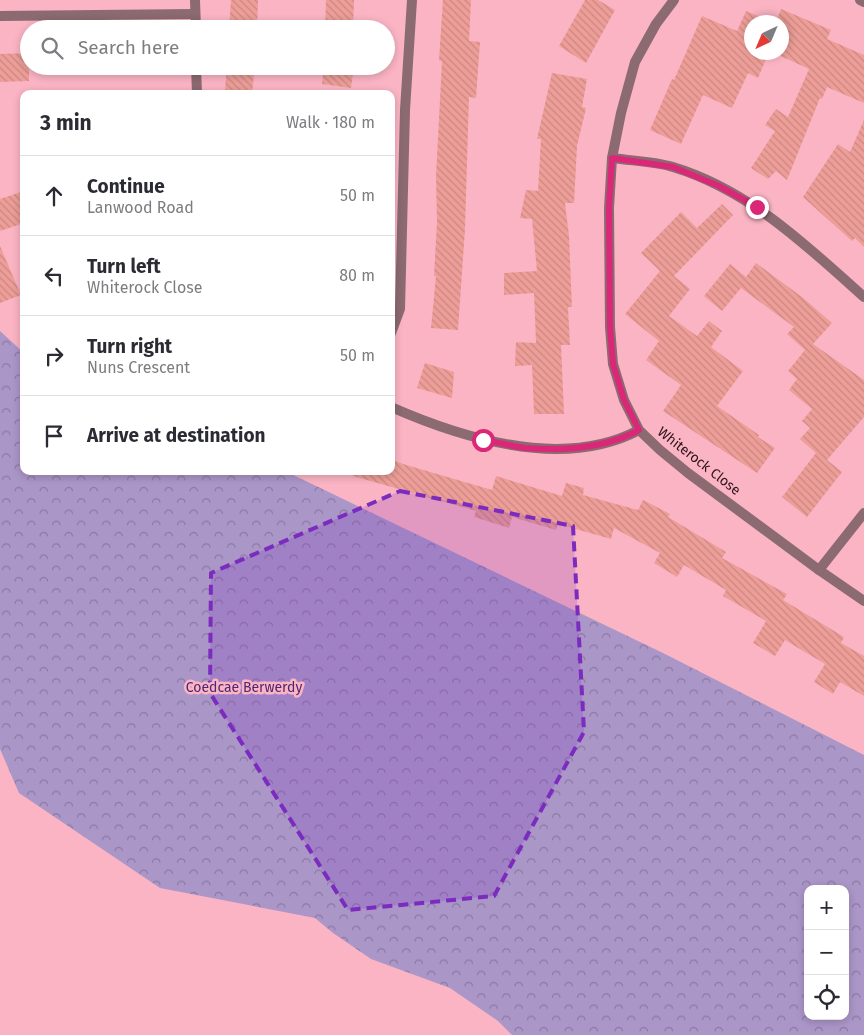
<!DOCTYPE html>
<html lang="en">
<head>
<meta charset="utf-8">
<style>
  :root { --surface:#fff; --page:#f7f7f7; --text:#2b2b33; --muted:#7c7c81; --line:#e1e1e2 }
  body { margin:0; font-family:"Fira Sans",sans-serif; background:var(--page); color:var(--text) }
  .controls { position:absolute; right:15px; bottom:15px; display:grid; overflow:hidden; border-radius:10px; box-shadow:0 2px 8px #0003 }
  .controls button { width:45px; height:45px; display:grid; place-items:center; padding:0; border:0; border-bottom:1px solid var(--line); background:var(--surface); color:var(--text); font:25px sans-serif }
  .compass { position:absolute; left:744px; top:15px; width:45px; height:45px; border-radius:50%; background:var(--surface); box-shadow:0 2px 8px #0003; rotate:224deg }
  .stop { position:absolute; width:15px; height:15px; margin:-11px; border:4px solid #db2777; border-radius:50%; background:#fff }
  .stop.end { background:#db2777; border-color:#fff; box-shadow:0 1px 5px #0008 }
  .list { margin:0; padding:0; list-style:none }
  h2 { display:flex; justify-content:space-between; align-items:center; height:65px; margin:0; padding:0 20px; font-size:21px }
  h2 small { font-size:16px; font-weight:400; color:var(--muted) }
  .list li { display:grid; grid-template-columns:32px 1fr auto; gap:15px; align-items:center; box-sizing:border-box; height:80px; padding:0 20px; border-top:1px solid var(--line) }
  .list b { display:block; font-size:19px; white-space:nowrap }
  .list p { margin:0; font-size:16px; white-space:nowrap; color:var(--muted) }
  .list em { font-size:16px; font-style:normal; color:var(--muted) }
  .icon { flex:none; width:28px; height:28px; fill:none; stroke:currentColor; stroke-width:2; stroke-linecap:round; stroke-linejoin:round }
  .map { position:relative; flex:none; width:864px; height:1035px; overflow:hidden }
  .search { position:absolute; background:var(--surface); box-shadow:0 2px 8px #0003; left:20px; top:20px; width:375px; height:55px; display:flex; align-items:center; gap:12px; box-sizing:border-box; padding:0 18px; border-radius:28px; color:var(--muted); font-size:19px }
  .panel { position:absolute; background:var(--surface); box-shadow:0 2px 8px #0003; left:20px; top:90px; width:375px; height:385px; border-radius:10px }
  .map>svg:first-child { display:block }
  .forest { fill:url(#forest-crowns); fill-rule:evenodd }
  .building { fill:url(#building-back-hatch) }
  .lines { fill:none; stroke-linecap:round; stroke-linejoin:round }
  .minor { stroke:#8b6a71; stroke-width:10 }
  .route { stroke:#db2777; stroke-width:6 }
  .marked { fill:#7b2cbf; fill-opacity:0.2; stroke:#7b2cbf; stroke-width:4; stroke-dasharray:10 6; stroke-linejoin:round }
  .labels { text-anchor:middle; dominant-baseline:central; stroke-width:5; stroke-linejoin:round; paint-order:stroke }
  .street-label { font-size:14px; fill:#2d141b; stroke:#fbb4c4 }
  .park-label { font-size:14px; fill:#4d2772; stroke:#fbb4c4 }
</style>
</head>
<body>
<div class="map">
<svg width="864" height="1035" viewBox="0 0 864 1035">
  <defs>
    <pattern id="forest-crowns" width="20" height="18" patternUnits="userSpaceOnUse" patternTransform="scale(1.25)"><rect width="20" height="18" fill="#ab96c8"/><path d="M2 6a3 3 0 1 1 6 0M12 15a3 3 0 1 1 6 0" fill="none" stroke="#8c79a2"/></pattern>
    <pattern id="building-back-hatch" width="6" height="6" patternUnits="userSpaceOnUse" patternTransform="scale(1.25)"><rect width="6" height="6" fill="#ed9e98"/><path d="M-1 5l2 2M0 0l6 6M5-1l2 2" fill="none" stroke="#cc8782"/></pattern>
  </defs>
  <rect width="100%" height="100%" fill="#fbb4c4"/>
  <path class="forest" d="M0,331l24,22v118h261l380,183 199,101v280h-352l-14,-14 -48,-33 -79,-29 -38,-26 -18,-15 -155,-30 -141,-95 -19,-44zM808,889h37v127h-37z"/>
  <g class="building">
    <path d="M231,0h27l-1,29h-28z"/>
    <path d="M326,0h28l-1,29h-28z"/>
    <path d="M443,0h28l-2,41 11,1 -4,56 -7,-1 -4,132 -7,101 -27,-2 5,-52h-2l3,-54 -1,-46 6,-115 -3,-1z"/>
    <path d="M585,0h13l17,10 -29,53 -27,-17z"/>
    <path d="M781,9l50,21 -4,9 37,16v48l-37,-16 -5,12 -2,-1 -33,82 -11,-9 -8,8 -17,-11 24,-37 -10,-6 11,-16 12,8 21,-48 -37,-17h10v-30h-6z"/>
    <path d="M746,11l26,11h-20v30h17l-11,26 -10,-5 -16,35 -29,-13 -22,49 -31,-14 22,-51 2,1 28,-64 35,15z"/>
    <path d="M29,53v28l-29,1v-28z"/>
    <path d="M227,66h28l-3,27 -27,-3z"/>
    <path d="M324,66h30l-3,22 -29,-4z"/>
    <path d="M552,73l35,6 -5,28 4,1 -9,38 -3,57h-9l4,33 3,71h-4l2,38h-9l3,69h-30l-2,-49 -17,1 1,-24 20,1 -2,-50 -30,2v-22l33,-2 -5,-52 -12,-1 6,-28 12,1 3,-52h-4z"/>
    <path d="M864,120v127l-9,-9 -3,3 -49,-44 35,-53 12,8z"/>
    <path d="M24,191v32l-24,8v-32z"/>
    <path d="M722,204l11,11 -59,61 16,13 -21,27 28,20 12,-15 13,10 -11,16 32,24 -26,35 42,29 -1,2 17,11 -18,25 -94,-62 18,-26 -35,-25 13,-19 -34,-27 35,-43 -19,-18 40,-41 16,16z"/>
    <path d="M0,246l21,49 -21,8z"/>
    <path d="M756,263l46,34 30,26 -19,21 51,36v37l-37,43 15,12 -35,45 -25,-20 34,-44 -16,-14 10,-11 -8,-7 10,-12 -23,-19 8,-11 -9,-8 17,-21 -18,-16 7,-7 -53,-39 -19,23 -18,-15 26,-32 16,13z"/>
    <path d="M425,363l29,9 -2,26 -35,-10z"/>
    <path d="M391,459l12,5 89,26 4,-14 66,20 4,-13 18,5 -1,7 55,15 5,-10 27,14 -2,3 58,35 -4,6 65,36 -4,6 61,37 -3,6 23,13v40l-24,-14 -7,12 -19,-12 11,-18 -40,-24 -10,16 -22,-13 13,-22 -43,-25 3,-6 -42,-25 -7,12 -23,-14 6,-10 -46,-25 -3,11 -53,-15 -2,6 -44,-13 -3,11 -35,-11 2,-6 -123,-35 1,-5h37z"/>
  </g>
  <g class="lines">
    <g class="minor">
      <path d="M195,0l1,29"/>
      <path d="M674,0l-18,24 -21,38 -14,51 -9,45 -3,50 1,119 3,37 11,36 15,30 21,20 28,23 131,97 45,31"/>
      <path d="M860,0l4,2"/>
      <path d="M0,16l195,-2"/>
      <path d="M196,66l1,28"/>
      <path d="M612,158c20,3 42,3 61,9 76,23 133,78 191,130"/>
      <path d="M391,333l9,-24 5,-199 7,-110"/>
      <path d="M391,407c73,32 173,63 248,23"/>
      <path d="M819,570l45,-57"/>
    </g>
  </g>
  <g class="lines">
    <path class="route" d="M483,440c14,2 28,6 42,8 38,3 81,0 114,-18l-15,-30 -11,-36 -3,-37 -1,-119 3,-50 61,9 46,19 38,21"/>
  </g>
  <path class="marked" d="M400,491l173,35 11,206 -90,164 -146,14 -138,-217 1,-120z"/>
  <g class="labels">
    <g class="street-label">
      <text transform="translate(699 461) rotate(38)">Whiterock Close</text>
    </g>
    <g class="park-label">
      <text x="244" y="687">Coedcae Berwerdy</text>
    </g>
  </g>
</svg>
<div class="controls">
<button>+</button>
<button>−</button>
<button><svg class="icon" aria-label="locate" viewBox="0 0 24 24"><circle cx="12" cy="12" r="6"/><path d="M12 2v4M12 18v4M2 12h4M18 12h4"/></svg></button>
</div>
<svg class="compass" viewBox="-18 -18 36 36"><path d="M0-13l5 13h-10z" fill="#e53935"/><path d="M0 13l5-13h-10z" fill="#7c7c81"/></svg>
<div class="stop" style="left:483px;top:440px"></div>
<div class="stop end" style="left:757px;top:207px"></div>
<div class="search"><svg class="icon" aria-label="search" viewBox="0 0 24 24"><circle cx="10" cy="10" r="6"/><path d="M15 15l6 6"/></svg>Search here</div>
<section class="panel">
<h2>3 min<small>Walk · 180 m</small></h2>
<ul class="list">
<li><svg class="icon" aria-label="ahead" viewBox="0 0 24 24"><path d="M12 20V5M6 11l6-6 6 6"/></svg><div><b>Continue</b><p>Lanwood Road</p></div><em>50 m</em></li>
<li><svg class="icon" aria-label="left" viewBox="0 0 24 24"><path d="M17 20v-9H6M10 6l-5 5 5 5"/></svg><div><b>Turn left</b><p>Whiterock Close</p></div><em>80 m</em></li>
<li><svg class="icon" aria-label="right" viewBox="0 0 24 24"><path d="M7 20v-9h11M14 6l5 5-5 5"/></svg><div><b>Turn right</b><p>Nuns Crescent</p></div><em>50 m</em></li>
<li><svg class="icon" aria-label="arrive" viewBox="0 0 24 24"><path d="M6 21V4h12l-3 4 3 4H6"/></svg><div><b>Arrive at destination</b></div></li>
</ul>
</section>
</div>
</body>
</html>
